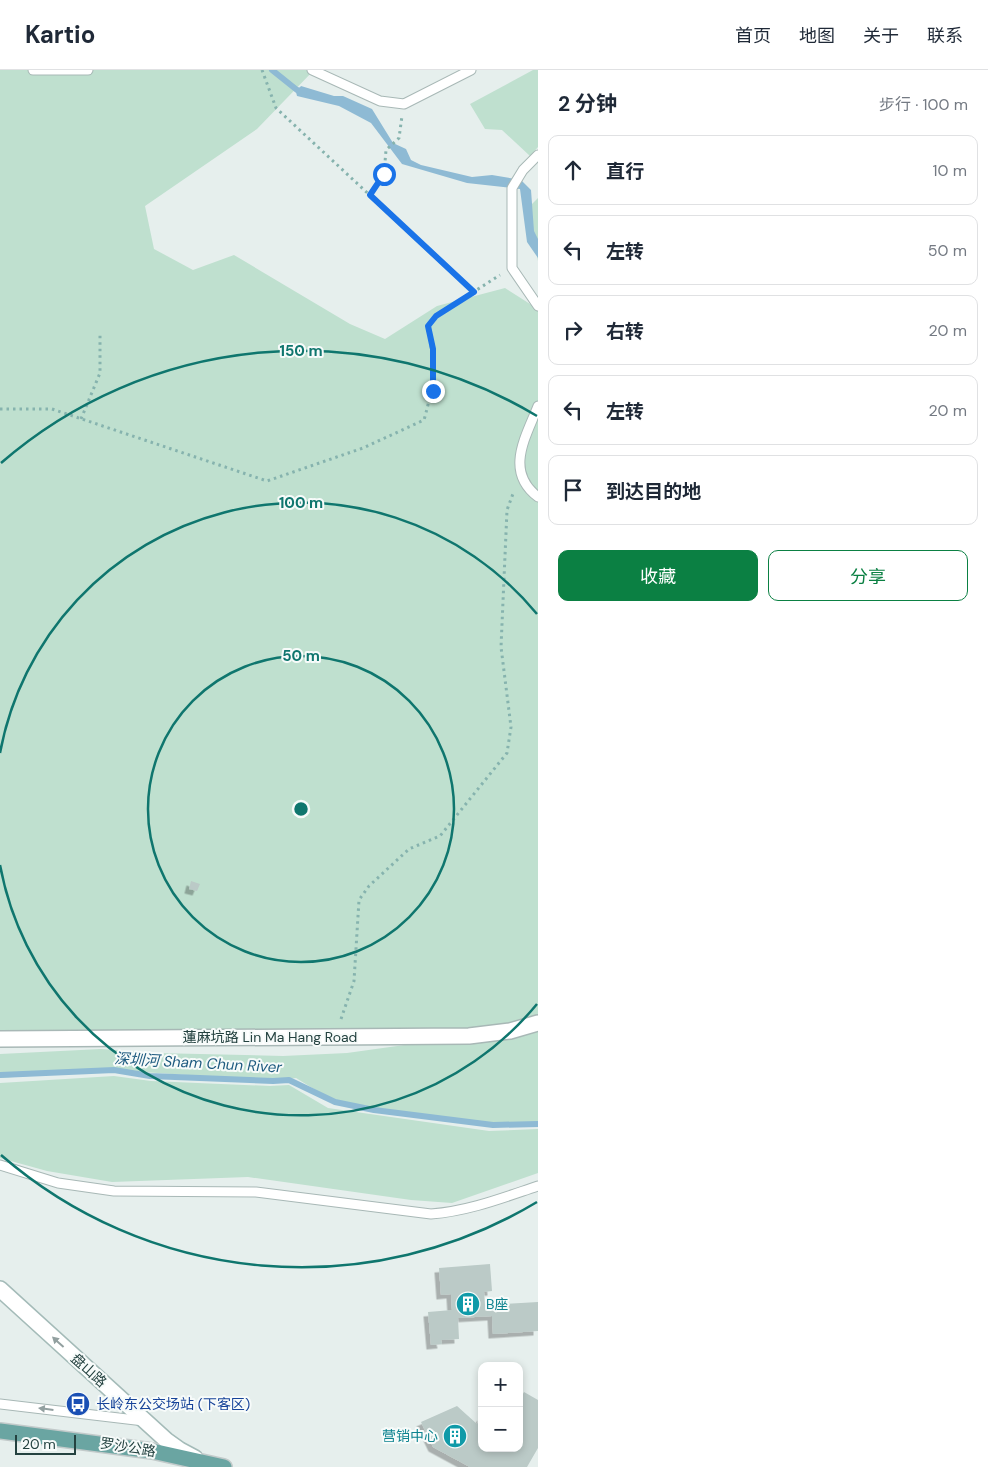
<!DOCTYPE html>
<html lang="zh">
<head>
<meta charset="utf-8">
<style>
  :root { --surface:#fff; --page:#f6f6f7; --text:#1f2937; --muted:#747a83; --line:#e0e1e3; --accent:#0b8043 }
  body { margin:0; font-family:"DM Sans","Noto Sans SC",sans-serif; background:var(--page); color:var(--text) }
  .controls { position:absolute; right:15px; bottom:15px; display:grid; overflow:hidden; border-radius:10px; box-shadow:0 2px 8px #0003 }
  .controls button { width:45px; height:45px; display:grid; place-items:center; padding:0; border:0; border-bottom:1px solid var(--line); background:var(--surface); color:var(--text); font:25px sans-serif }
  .scale { position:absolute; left:15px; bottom:12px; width:61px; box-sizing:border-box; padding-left:5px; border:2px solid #244240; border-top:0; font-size:14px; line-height:18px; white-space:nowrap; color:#244240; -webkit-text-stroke:4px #f7fbfa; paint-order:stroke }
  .stop { position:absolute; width:15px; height:15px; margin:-11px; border:4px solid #1a73e8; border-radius:50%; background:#fff }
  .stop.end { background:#1a73e8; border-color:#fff; box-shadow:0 1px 5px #0008 }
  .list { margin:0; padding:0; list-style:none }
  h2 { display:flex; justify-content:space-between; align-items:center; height:65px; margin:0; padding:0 20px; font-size:21px }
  h2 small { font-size:16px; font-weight:400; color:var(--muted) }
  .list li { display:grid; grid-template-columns:32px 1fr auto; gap:15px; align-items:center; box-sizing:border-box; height:70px; margin:0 10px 10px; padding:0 10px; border:1px solid var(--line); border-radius:10px }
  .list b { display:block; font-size:19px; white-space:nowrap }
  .list em { font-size:16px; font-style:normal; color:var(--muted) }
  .actions { display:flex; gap:10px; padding:15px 20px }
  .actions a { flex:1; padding:11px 0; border:1px solid var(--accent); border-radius:10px; text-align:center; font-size:18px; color:var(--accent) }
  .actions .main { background:var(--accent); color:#fff }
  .icon { flex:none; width:28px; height:28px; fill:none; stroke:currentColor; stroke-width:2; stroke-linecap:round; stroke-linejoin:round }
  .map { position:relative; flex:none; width:538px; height:1397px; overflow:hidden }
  header { display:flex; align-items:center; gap:30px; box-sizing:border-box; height:70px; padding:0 25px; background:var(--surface); border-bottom:1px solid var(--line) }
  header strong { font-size:24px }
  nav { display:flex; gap:28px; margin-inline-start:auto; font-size:18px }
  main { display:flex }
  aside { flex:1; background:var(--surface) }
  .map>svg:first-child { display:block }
  .green { fill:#bfe0cf }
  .water { fill:#8ebad4 }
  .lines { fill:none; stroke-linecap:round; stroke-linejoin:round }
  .stream { stroke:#8ebad4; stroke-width:6 }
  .building { fill:#bbcac7; filter:url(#shadow) }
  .lane-casing { stroke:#a8b8b6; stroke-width:11 }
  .street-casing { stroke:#a8b8b6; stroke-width:18 }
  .secondary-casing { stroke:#a4bbb8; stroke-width:18 }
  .primary-casing { stroke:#c2caca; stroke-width:18 }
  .path { stroke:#86b3ae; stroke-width:3; stroke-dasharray:2.5 4; stroke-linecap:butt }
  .lane { stroke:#fff; stroke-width:9 }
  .street { stroke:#fff; stroke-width:15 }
  .secondary { stroke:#fff; stroke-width:15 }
  .primary { stroke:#6aa5a2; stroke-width:15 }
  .oneway { fill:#92a0a0 }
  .route { stroke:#1a73e8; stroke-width:6 }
  .ring { fill:none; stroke:#0f766e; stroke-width:2.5 }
  .labels { text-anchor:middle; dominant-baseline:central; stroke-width:4; stroke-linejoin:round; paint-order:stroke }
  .street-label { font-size:14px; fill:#244240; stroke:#f7fbfa }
  .culture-label { font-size:14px; fill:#0d838f; stroke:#f7fbfa; text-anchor:start }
  .transit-label { font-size:14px; fill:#164399; stroke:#f7fbfa; text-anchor:start }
  .water-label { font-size:15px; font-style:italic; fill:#1d5a7f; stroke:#f7fbfa }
  .centre { fill:#0f766e; stroke:#f7fbfa; stroke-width:2.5 }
  .ring-label { font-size:15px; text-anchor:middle; font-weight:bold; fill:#0f766e; stroke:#f7fbfa; stroke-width:4; stroke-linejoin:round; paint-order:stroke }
</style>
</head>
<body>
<header>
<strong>Kartio</strong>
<nav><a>首页</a><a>地图</a><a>关于</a><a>联系</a></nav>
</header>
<main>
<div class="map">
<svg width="538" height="1397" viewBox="0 0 538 1397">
  <defs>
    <filter id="shadow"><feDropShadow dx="-4.5" dy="4.5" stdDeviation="0" flood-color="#0004"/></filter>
  </defs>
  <rect width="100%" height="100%" fill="#e6efed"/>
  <g class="green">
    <path d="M0,0h314l-57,59 -112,77 9,43 39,21 41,-15 116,69 35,15 52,-33 68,-18 33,21v712l-65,9h-473z"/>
    <path d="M533,0h5v77l-8,9 -28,-26 -17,-1 -15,-25z"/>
    <path d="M538,128v63l-10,-53z"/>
    <path d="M538,955v100h-40l-163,-23 -39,-24 -23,3 -159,-11 -114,8v-24l101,-5 54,4 128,3 64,-3 122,-17 57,-1z"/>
    <path d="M114,1006l37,5 119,5 19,-1 39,23 161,23 49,-2v44l-86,30 -41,-3 -163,-23 -136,5 -65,-11 -47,-13v-75z"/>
  </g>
  <path class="water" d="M301,16l33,10h9l29,13 21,34 13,6 5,11 10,5 51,12 20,-2 29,5 10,10 3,41 4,8v19l-11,-16 -7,-53 -53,-6 -65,-19 -31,-41 -32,-17 -42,-10 -1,-4z"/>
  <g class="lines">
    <g class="stream">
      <path d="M272,0l25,20 7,2"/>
      <path d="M0,1005l114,-5 36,6 123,5 16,-1 46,22 39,8 119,15 45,-1"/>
    </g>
  </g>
  <g class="building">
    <path d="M191,811l9,3 -3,7 -8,-2z"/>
    <path d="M490,1194l2,27 -8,1 1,13 53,-3v29l-45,3 -1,-18 -34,2 1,21 -18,1 1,4 -11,1 -3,-33 24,-2 -1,-16 -10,1 -2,-27z"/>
    <path d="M524,1322l14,8v48l-11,19h-57l-37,-20 -12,-25 36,-16 20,18 5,-8v32h37v-47z"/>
  </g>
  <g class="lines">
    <g class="lane-casing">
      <g id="lane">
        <path d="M33,0h55"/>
        <path d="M312,0l68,31 24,3 67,-34"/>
        <path d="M538,85l-15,15 -11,18v80l26,38"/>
        <path d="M538,336c-12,31 -34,65 0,91"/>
        <path d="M0,1095l58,18 56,8 142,1 175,22c38,-3 71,-16 107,-28"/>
        <path d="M0,1334l144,17"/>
      </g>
    </g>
    <g class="street-casing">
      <path id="street" d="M0,969l469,-3 41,-5 28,-8"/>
    </g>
    <g class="secondary-casing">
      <path id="secondary" d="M0,1219l166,151 14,10 15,8"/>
    </g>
    <g class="primary-casing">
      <path id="primary" d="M0,1361l152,20 72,16"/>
    </g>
    <g class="path">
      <path d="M262,0l14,38 198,184"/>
      <path d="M370,125l14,-21 2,-24 13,-12 3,-22"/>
      <path d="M0,339h52l215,72 96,-33 61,-28c10,-35 11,-57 4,-93l8,-11 64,-41"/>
      <path d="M81,349l19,-46v-38"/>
      <path d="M341,949l13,-38 5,-81 10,-14 40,-37 31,-13 67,-83 4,-26 -10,-80 6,-137 7,-19"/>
    </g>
    <use href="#lane" class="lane"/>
    <use href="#street" class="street"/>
    <use href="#secondary" class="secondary"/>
    <use href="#primary" class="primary"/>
  </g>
  <defs><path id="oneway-solid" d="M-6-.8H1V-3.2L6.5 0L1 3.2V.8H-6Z" transform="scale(1.25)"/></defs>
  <g class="oneway">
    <use href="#oneway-solid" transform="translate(58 1272) rotate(-138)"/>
    <use href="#oneway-solid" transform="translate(46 1339) rotate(-173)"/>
  </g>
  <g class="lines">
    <path class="route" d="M384,104l-14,21 104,97 -38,24 -8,10 5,23v42"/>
  </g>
  <g class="ring">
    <circle cx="301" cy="739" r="153"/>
    <path d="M537 934A306 306 0 0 1 0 795M0 683A306 306 0 0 1 537 544"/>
    <path d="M537 1132A458 458 0 0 1 1 1085M1 393A458 458 0 0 1 537 346"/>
  </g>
  <defs>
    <g id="building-disc" transform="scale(1.25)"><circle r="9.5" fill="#0f9aa8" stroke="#f7fbfa"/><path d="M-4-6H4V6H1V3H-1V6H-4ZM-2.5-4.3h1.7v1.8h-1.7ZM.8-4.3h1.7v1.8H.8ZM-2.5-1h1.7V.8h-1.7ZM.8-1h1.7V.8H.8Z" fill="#fff"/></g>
    <g id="bus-disc" transform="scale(1.25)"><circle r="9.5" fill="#1a4fb4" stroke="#f7fbfa"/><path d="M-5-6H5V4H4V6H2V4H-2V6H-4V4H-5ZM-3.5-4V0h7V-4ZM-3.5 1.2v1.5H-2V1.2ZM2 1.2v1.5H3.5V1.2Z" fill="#fff"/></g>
  </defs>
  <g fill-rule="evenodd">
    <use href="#building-disc" x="468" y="1234"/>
    <use href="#bus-disc" x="78" y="1334"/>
    <use href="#building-disc" x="455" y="1366"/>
  </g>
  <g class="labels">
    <g class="street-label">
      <text x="270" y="967">蓮麻坑路 Lin Ma Hang Road</text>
      <text transform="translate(89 1300) rotate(42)">盘山路</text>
      <text transform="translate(128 1377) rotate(9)">罗沙公路</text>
    </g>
    <g class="culture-label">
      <text x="486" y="1234">B座</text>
      <text x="438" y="1366" text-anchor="end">营销中心</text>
    </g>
    <g class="transit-label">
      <text x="96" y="1334">长岭东公交场站 (下客区)</text>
    </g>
    <g class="water-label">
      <text transform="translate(198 993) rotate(3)">深圳河 Sham Chun River</text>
    </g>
  </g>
  <circle cx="301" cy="739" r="8" class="centre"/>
  <g class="ring-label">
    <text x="301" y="286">150 m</text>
    <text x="301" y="438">100 m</text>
    <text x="301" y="591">50 m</text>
  </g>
</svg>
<div class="controls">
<button>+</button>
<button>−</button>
</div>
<div class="scale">20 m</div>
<div class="stop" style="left:384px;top:104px"></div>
<div class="stop end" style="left:433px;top:321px"></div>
</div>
<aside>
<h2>2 分钟<small>步行 · 100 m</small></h2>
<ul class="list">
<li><svg class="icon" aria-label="ahead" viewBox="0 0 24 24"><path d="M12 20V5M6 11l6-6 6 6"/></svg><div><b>直行</b></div><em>10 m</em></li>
<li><svg class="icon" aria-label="left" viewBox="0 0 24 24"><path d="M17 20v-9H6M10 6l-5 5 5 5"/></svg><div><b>左转</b></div><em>50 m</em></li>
<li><svg class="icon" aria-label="right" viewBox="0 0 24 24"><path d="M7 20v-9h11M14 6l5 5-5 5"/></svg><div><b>右转</b></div><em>20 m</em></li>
<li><svg class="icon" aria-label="left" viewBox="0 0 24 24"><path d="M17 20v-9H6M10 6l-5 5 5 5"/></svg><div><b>左转</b></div><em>20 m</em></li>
<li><svg class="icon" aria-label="arrive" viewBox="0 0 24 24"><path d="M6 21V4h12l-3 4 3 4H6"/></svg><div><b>到达目的地</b></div></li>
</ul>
<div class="actions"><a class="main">收藏</a><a>分享</a></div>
</aside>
</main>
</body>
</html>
